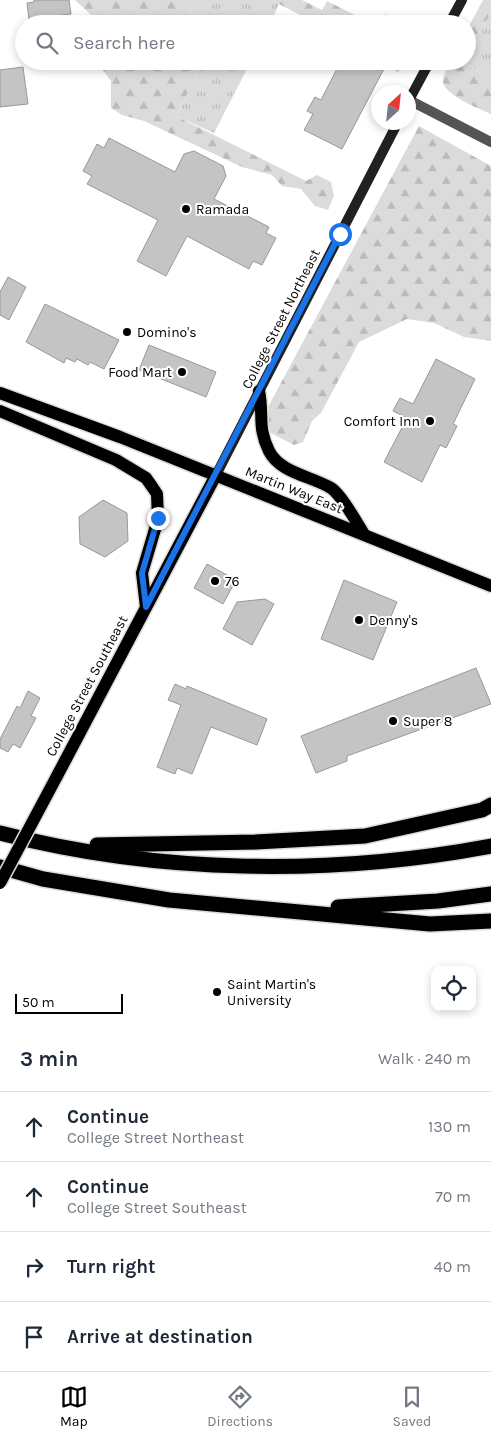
<!DOCTYPE html>
<html lang="en">
<head>
<meta charset="utf-8">
<style>
  :root { --surface:#fff; --page:#f2f2f3; --text:#1f2937; --muted:#747a83; --line:#e0e1e3; --accent:#000 }
  body { margin:0; font-family:Karla,sans-serif; background:var(--page); color:var(--text) }
  .controls { position:absolute; right:15px; bottom:15px; display:grid; overflow:hidden; border-radius:10px; box-shadow:0 2px 8px #0003 }
  .controls button { width:45px; height:45px; display:grid; place-items:center; padding:0; border:0; border-bottom:1px solid var(--line); background:var(--surface); color:var(--text); font:25px sans-serif }
  .compass { position:absolute; left:371px; top:85px; width:45px; height:45px; border-radius:50%; background:var(--surface); box-shadow:0 2px 8px #0003; rotate:27deg }
  .scale { position:absolute; left:15px; bottom:12px; width:108px; box-sizing:border-box; padding-left:5px; border:2px solid #000; border-top:0; font-size:14px; line-height:18px; white-space:nowrap; color:#000; -webkit-text-stroke:4px #fff; paint-order:stroke }
  .stop { position:absolute; width:15px; height:15px; margin:-11px; border:4px solid #1a73e8; border-radius:50%; background:#fff }
  .stop.end { background:#1a73e8; border-color:#fff; box-shadow:0 1px 5px #0008 }
  .list { margin:0; padding:0; list-style:none }
  h2 { display:flex; justify-content:space-between; align-items:center; height:65px; margin:0; padding:0 20px; font-size:21px }
  h2 small { font-size:16px; font-weight:400; color:var(--muted) }
  .list li { display:grid; grid-template-columns:32px 1fr auto; gap:15px; align-items:center; box-sizing:border-box; height:70px; padding:0 20px; border-top:1px solid var(--line) }
  .list b { display:block; font-size:19px; white-space:nowrap }
  .list p { margin:0; font-size:16px; white-space:nowrap; color:var(--muted) }
  .list em { font-size:16px; font-style:normal; color:var(--muted) }
  .icon { flex:none; width:28px; height:28px; fill:none; stroke:currentColor; stroke-width:2; stroke-linecap:round; stroke-linejoin:round }
  .map { position:relative; flex:none; width:491px; height:1026px; overflow:hidden }
  .search { position:absolute; background:var(--surface); box-shadow:0 2px 8px #0003; left:15px; right:15px; top:15px; height:55px; display:flex; align-items:center; gap:12px; box-sizing:border-box; padding:0 18px; border-radius:28px; color:var(--muted); font-size:19px }
  .sheet { height:345px; background:var(--surface) }
  nav { display:flex; justify-content:space-around; align-items:center; box-sizing:border-box; height:70px; border-top:1px solid var(--line); background:var(--surface); font-size:14px; color:var(--muted) }
  nav a { display:grid; justify-items:center; gap:2px }
  nav .on { color:var(--accent) }
  .map>svg:first-child { display:block }
  .grass { fill:url(#grass-tufts) }
  .forest { fill:url(#forest-firs) }
  .building { fill:#c4c4c4; stroke:#989898 }
  .lines { fill:none; stroke-linecap:round; stroke-linejoin:round }
  .primary-casing { stroke:#dbdbdb; stroke-width:15 }
  .highway-casing { stroke:#dbdbdb; stroke-width:18 }
  .street { stroke:#545454; stroke-width:10 }
  .secondary { stroke:#212121; stroke-width:10 }
  .primary { stroke:#000; stroke-width:12 }
  .highway { stroke:#000; stroke-width:15 }
  .primary-bridge-casing { stroke:#dbdbdb; stroke-width:15; stroke-linecap:butt }
  .primary-bridge { stroke:#000; stroke-width:12 }
  .route { stroke:#1a73e8; stroke-width:6 }
  .poi-dot { fill:#000; stroke:#fff; stroke-width:2 }
  .labels { text-anchor:middle; dominant-baseline:central; stroke-width:4; stroke-linejoin:round; paint-order:stroke }
  .poi-label { font-size:14px; fill:#000; stroke:#fff; text-anchor:start }
  .street-label { font-size:14px; fill:#000; stroke:#fff }
</style>
</head>
<body>
<div class="map">
<svg width="491" height="1026" viewBox="0 0 491 1026">
  <defs>
    <pattern id="grass-tufts" width="24" height="20" patternUnits="userSpaceOnUse" patternTransform="scale(1.25)"><rect width="24" height="20" fill="#dbdbdb"/><path d="M3 7l-1-3M5 7V3M7 7l1-3M15 17l-1-3M17 17v-4M19 17l1-3" fill="none" stroke="#bababa"/></pattern>
    <pattern id="forest-firs" width="22" height="20" patternUnits="userSpaceOnUse" patternTransform="scale(1.25)"><rect width="22" height="20" fill="#dbdbdb"/><path d="M5 1l3.5 6h-7zM16 11l3.5 6h-7z" fill="#bababa"/></pattern>
  </defs>
  <rect width="100%" height="100%" fill="#fff"/>
  <g class="grass">
    <path d="M196,0h75l8,4 -9,20h-67l-14,-12z"/>
    <path d="M491,13v68l-27,-20h3v-8z"/>
    <path d="M204,61h47l-37,72 -38,-17z"/>
  </g>
  <g class="forest">
    <path d="M75,0h121l-7,12 14,12h-110l-1,-8z"/>
    <path d="M271,0h31l20,10 5,-9 38,19 22,-6 6,10h-75z"/>
    <path d="M483,0h8v13l-24,40v-23z"/>
    <path d="M96,61h108l-28,55 130,65 11,-6 14,7 3,14 -6,14 -13,-4 -14,-17 -19,-3 -10,-11 -30,-8 -98,-46 -22,-6 -11,-7v-27z"/>
    <path d="M384,61h21l-7,12z"/>
    <path d="M452,61h12l27,20v33c-11,-5 -50,-20 -48,-34 0,-6 6,-13 9,-19z"/>
    <path d="M419,126l72,40v175l-27,-4 -30,-14 -27,-4 -48,23 -38,71 -9,8 -9,21 -9,3 -25,-13 -1,-25z"/>
  </g>
  <g class="building">
    <path d="M34,0h35l2,14 -42,5 -2,-16 7,-1z"/>
    <path d="M341,61h39l6,4 -44,84 -38,-19 9,-16 -6,-3 8,-14 6,3z"/>
    <path d="M23,67l5,37 -28,3v-37z"/>
    <path d="M109,138l66,34 9,-18 10,-3 29,15 3,10 -12,23 55,28 -3,6 10,5 -14,27 -9,-4 -4,8 -62,-33 -21,40 -29,-15 21,-41 -71,-36 5,-8 -9,-5 14,-27 7,4z"/>
    <path d="M8,277l18,10 -17,33 -9,-5v-23z"/>
    <path d="M45,304l74,36 -15,29 -14,-7 -2,3 -11,-6 -2,3 -9,-4 -2,5 -38,-21z"/>
    <path d="M149,345l67,27 -10,25 -67,-27z"/>
    <path d="M436,359l39,20 -22,45 4,2 -11,22 -6,-3 -18,37 -38,-20 23,-44 -14,-7 7,-13 13,6z"/>
    <path d="M103,500l24,13 1,28 -23,16 -25,-13 -1,-27z"/>
    <path d="M207,564l29,16 -13,24 -29,-16z"/>
    <path d="M344,580l53,22 -24,58 -52,-21z"/>
    <path d="M265,599l9,5 -22,41 -29,-16 14,-27z"/>
    <path d="M476,668l15,36 -144,52v5l-31,12 -15,-37z"/>
    <path d="M175,684l11,5 1,-3 80,33 -10,26 -46,-18 -19,47 -15,-6 -2,6 -18,-7 24,-62 -13,-5z"/>
    <path d="M28,691l12,7 -9,18 5,2 -16,30 -7,-4 -5,8 -8,-4v-9l17,-33 3,2z"/>
  </g>
  <g class="lines">
    <g class="primary-casing">
      <g id="primary">
        <path d="M259,391c5,24 -2,36 10,60 11,22 42,25 62,37 10,6 26,35 33,46"/>
        <path d="M0,393l120,44 371,149"/>
        <path d="M0,411l116,49 30,18 7,10 4,6 1,25 -16,54 4,34"/>
        <path d="M57,776l159,-301"/>
      </g>
    </g>
    <g class="highway-casing">
      <g id="highway">
        <path d="M0,833c158,41 331,43 491,13"/>
        <path d="M97,845l159,-3 109,-6 117,-26 9,-5"/>
        <path d="M0,867l43,12 126,21 261,24 61,-3"/>
        <path d="M338,907l100,-6 53,-7"/>
      </g>
    </g>
    <path class="street" d="M409,100l82,42"/>
    <g class="secondary">
      <path d="M449,24l13,-24"/>
      <path d="M408,102l22,-41"/>
      <path d="M216,475l182,-353"/>
    </g>
    <use href="#primary" class="primary"/>
    <use href="#highway" class="highway"/>
    <g class="primary-bridge-casing">
      <path id="primary-bridge" d="M0,883l57,-107"/>
    </g>
    <use href="#primary-bridge" class="primary-bridge"/>
  </g>
  <g class="lines">
    <path class="route" d="M158,518l-16,55 4,34 194,-373"/>
  </g>
  <g class="poi-dot">
    <circle cx="186" cy="209" r="5"/>
    <circle cx="127" cy="332" r="5"/>
    <circle cx="182" cy="372" r="5"/>
    <circle cx="430" cy="421" r="5"/>
    <circle cx="215" cy="581" r="5"/>
    <circle cx="359" cy="620" r="5"/>
    <circle cx="393" cy="721" r="5"/>
    <circle cx="217" cy="992" r="5"/>
  </g>
  <g class="labels">
    <g class="poi-label">
      <text x="196" y="209">Ramada</text>
      <text x="137" y="332">Domino's</text>
      <text x="172" y="372" text-anchor="end">Food Mart</text>
      <text x="420" y="421" text-anchor="end">Comfort Inn</text>
      <text x="225" y="581">76</text>
      <text x="369" y="620">Denny's</text>
      <text x="403" y="721">Super 8</text>
      <text x="227" y="984">Saint Martin's<tspan x="227" dy="16">University</tspan></text>
    </g>
    <g class="street-label">
      <text transform="translate(281 319) rotate(-63)">College Street Northeast</text>
      <text transform="translate(294 490) rotate(22)">Martin Way East</text>
      <text transform="translate(87 686) rotate(-62)">College Street Southeast</text>
    </g>
  </g>
</svg>
<div class="controls">
<button><svg class="icon" aria-label="locate" viewBox="0 0 24 24"><circle cx="12" cy="12" r="6"/><path d="M12 2v4M12 18v4M2 12h4M18 12h4"/></svg></button>
</div>
<svg class="compass" viewBox="-18 -18 36 36"><path d="M0-13l5 13h-10z" fill="#e53935"/><path d="M0 13l5-13h-10z" fill="#747a83"/></svg>
<div class="scale">50 m</div>
<div class="stop" style="left:340px;top:234px"></div>
<div class="stop end" style="left:158px;top:518px"></div>
<div class="search"><svg class="icon" aria-label="search" viewBox="0 0 24 24"><circle cx="10" cy="10" r="6"/><path d="M15 15l6 6"/></svg>Search here</div>
</div>
<section class="sheet">
<h2>3 min<small>Walk · 240 m</small></h2>
<ul class="list">
<li><svg class="icon" aria-label="ahead" viewBox="0 0 24 24"><path d="M12 20V5M6 11l6-6 6 6"/></svg><div><b>Continue</b><p>College Street Northeast</p></div><em>130 m</em></li>
<li><svg class="icon" aria-label="ahead" viewBox="0 0 24 24"><path d="M12 20V5M6 11l6-6 6 6"/></svg><div><b>Continue</b><p>College Street Southeast</p></div><em>70 m</em></li>
<li><svg class="icon" aria-label="right" viewBox="0 0 24 24"><path d="M7 20v-9h11M14 6l5 5-5 5"/></svg><div><b>Turn right</b></div><em>40 m</em></li>
<li><svg class="icon" aria-label="arrive" viewBox="0 0 24 24"><path d="M6 21V4h12l-3 4 3 4H6"/></svg><div><b>Arrive at destination</b></div></li>
</ul>
</section>
<nav>
<a class="on"><svg class="icon" aria-label="map" viewBox="0 0 24 24"><path d="M3 6l6-2 6 2 6-2v14l-6 2-6-2-6 2zM9 4v14M15 6v14"/></svg>Map</a>
<a><svg class="icon" aria-label="directions" viewBox="0 0 24 24"><path d="M12 3l9 9-9 9-9-9zM9 14v-3h6M13 9l2 2-2 2"/></svg>Directions</a>
<a><svg class="icon" aria-label="saved" viewBox="0 0 24 24"><path d="M7 4h10v16l-5-4-5 4z"/></svg>Saved</a>
</nav>
</body>
</html>
